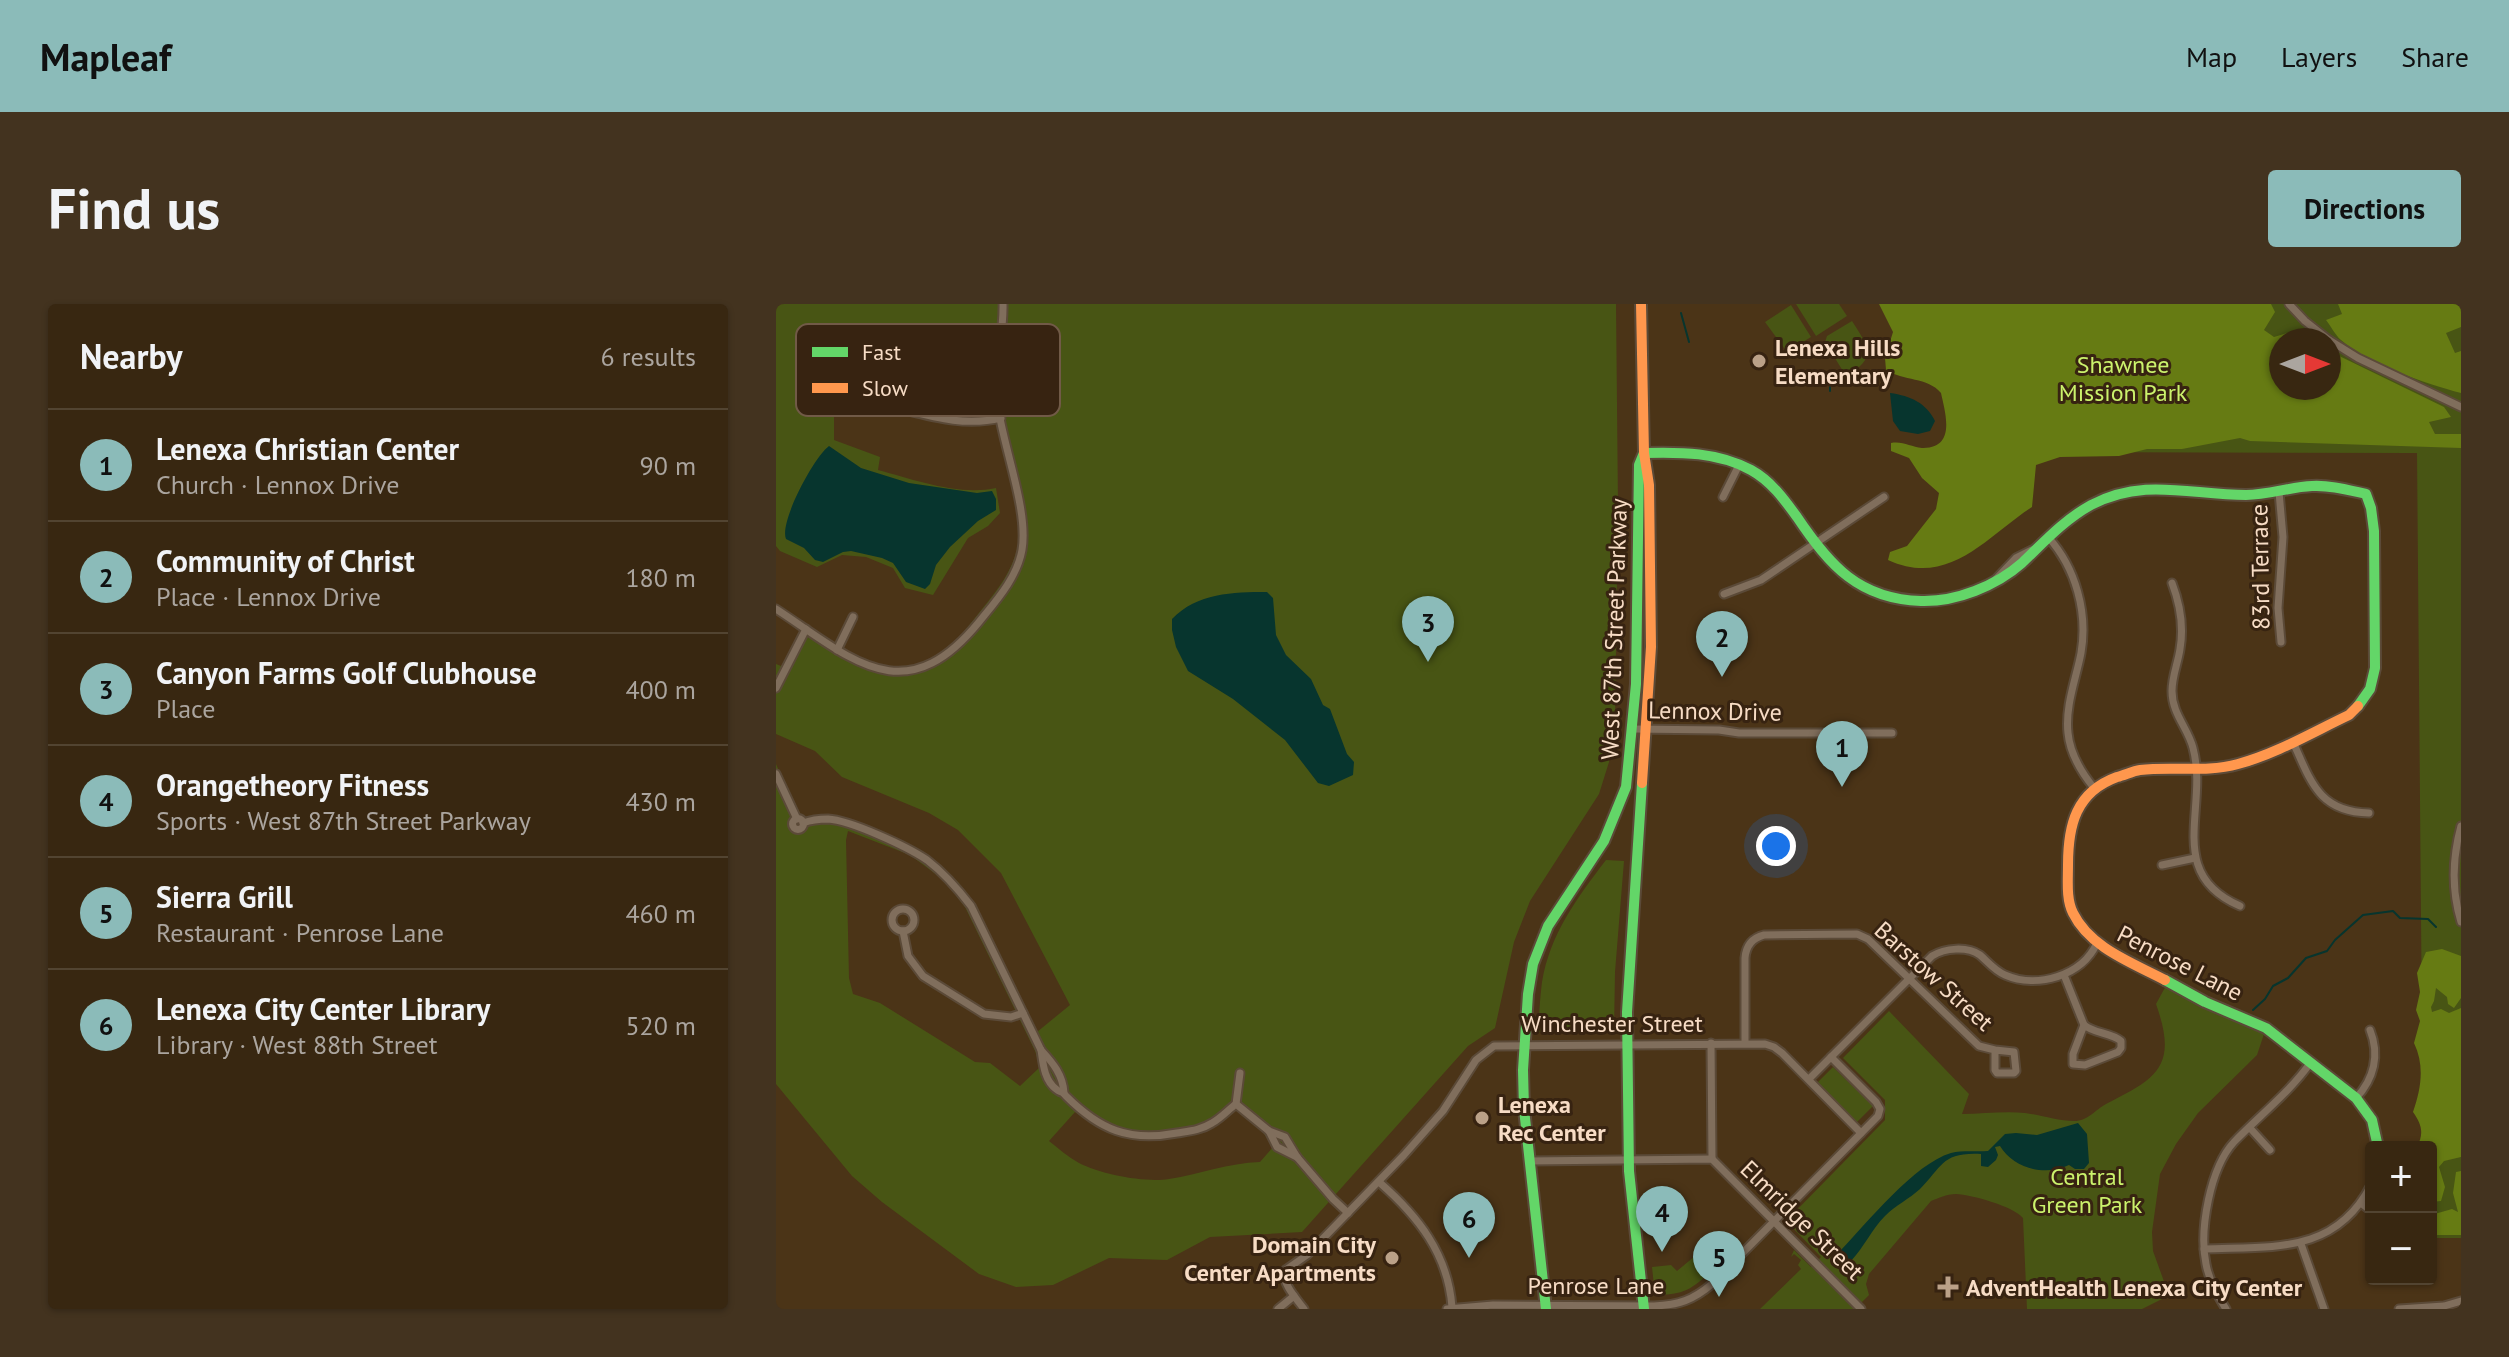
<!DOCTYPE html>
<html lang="en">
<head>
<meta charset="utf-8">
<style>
  :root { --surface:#382711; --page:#43331f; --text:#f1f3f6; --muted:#aba59f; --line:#524431; --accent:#8bbbb9 }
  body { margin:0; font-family:"PT Sans",sans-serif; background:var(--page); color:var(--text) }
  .controls { position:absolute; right:24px; bottom:24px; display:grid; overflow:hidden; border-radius:8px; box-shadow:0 2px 6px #0004 }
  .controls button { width:72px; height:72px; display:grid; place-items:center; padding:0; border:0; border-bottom:2px solid var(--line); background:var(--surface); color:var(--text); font:40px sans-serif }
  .compass { position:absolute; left:1493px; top:24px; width:72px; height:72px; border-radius:50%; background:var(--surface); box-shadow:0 2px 6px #0004; rotate:90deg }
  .you { position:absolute; left:1000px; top:542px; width:28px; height:28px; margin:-20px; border:6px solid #fff; border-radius:50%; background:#1a73e8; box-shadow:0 0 0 12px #1a73e833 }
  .badge { display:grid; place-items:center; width:52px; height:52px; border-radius:50%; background:var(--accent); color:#111; font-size:26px; font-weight:700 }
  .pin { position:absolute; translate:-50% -66px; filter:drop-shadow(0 2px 4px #0008) }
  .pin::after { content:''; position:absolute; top:42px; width:28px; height:24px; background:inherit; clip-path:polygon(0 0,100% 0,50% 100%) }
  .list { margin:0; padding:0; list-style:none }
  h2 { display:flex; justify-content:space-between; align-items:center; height:104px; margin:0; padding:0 32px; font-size:34px }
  h2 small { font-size:26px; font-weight:400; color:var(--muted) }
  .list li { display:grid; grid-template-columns:52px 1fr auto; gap:24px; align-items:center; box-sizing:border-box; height:112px; padding:0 32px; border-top:2px solid var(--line) }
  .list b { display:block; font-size:30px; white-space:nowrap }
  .list p { margin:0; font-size:26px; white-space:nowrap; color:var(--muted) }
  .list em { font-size:26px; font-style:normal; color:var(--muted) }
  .map { position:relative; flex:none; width:1685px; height:1005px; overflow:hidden; border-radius:8px }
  header { display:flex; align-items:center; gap:48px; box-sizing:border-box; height:112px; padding:0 40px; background:var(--accent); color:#111 }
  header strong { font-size:38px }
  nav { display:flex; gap:44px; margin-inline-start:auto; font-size:28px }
  .intro { display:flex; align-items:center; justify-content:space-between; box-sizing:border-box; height:192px; padding:0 48px }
  h1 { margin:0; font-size:56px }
  .button { padding:20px 36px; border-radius:8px; background:var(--accent); color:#111; font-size:28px; font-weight:700 }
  main { display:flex; gap:48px; padding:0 48px }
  aside { flex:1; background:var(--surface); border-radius:8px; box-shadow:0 2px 6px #0004 }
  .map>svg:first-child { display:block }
  .green { fill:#485514; fill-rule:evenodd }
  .forest { fill:#667b13 }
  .water { fill:#07352e }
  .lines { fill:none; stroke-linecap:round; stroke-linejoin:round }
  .stream { stroke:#07352e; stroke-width:2 }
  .street-casing { stroke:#5b4a38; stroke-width:11 }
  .fast-casing { stroke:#5b4a38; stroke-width:14 }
  .slow-casing { stroke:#5b4a38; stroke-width:14 }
  .street { stroke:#806e5c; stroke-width:7 }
  .fast { stroke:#63d668; stroke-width:10 }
  .slow { stroke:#ff974d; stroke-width:10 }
  .poi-dot { fill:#bba188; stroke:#372311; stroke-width:3 }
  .labels { text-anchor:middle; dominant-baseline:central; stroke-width:6; stroke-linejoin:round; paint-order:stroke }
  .poi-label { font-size:24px; font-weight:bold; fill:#f7dcc5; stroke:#372311; text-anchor:start }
  .park-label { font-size:24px; fill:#cbf26c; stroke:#372311 }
  .street-label { font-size:24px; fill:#f7dcc5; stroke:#372311 }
  .key { fill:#372311; stroke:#715a47; stroke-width:2 }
  .key-label { font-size:22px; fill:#f7dcc5 }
</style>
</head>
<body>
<header>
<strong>Mapleaf</strong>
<nav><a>Map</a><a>Layers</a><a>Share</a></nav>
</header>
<div class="intro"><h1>Find us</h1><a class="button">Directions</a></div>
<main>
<aside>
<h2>Nearby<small>6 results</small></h2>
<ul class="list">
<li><span class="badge">1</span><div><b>Lenexa Christian Center</b><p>Church · Lennox Drive</p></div><em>90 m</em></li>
<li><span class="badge">2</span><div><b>Community of Christ</b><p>Place · Lennox Drive</p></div><em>180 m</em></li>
<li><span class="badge">3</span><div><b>Canyon Farms Golf Clubhouse</b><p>Place</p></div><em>400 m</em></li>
<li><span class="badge">4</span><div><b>Orangetheory Fitness</b><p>Sports · West 87th Street Parkway</p></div><em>430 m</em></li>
<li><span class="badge">5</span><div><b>Sierra Grill</b><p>Restaurant · Penrose Lane</p></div><em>460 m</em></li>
<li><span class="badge">6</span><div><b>Lenexa City Center Library</b><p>Library · West 88th Street</p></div><em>520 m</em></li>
</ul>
</aside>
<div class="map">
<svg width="1685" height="1005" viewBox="0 0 1685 1005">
  <rect width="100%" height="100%" fill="#4b3417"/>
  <g class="green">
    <path d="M0,0h840l2,201 -3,217 -6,40 -10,32 -69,107 -16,41 -19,86 -27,18 -166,186 -92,5 -43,23 -58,-2 -56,27 -37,2 -37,-13 -97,-72 -30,-26 -76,-92v-320l22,51 6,3 28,-3 33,11 62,29 32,28 23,38 55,111 33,-27 -69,-132 -43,-43 -29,-17 -87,-36 -27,-26 -39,-17v-70l5,2 29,-39c13,10 26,20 41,28 23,14 59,16 83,2 20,-11 34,-30 48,-48 21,-26 37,-47 38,-82l-24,-115c-17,-2 -56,-3 -70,-8 -42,-15 -32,-60 -92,-33v69l46,17 -2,13c37,10 81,26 118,18l4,25 -12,13 -20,12 -35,57 -28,-7 -12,-20 -27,-11 -24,-2 -25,12 -37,-16 -4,-5zM72,527l62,24 35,26 20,26 70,144 5,16 -20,19 -30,-23 -15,-1 -95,-59 -27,-9 -4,-16 -3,-138zM457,806c18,4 31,22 40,37l-13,15c-32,1 -60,12 -91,17 -24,4 -69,-5 -90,-16 -11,-6 -21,-15 -30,-22l26,-29c30,22 58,31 95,26 13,-2 26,-3 37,-9 10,-5 18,-13 26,-19z"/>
    <path d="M1020,0h43l8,12 -31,20z"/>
    <path d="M1251,0h434v934h-30v-91h-8l-6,-694 -389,-1zM1505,36h48v48h-48z"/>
    <path d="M1015,1l20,32 -24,15 -22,-30z"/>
    <path d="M1076,17c17,27 26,36 -6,55l-21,-34 2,-6z"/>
    <path d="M830,556l18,1 -9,111 -1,60h-76c1,-16 2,-34 4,-50 8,-48 35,-84 64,-122z"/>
    <path d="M1392,678l98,46 -9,27 -59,58 -22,31 -16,30 -8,58 1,19 13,36 -2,11 -22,11h-115l-4,-91c-10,-12 -51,-23 -67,-24 -10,0 -17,4 -25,7l-62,73 -3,10 3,11 -14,14h-95l41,-40 -3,-4 3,-5 -7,-6 -3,3 3,-7 17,17 10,-10 -35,-36 99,-101v-20l-42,-42 46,-47 80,83 -7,20c20,0 42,-3 63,-1 16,2 33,8 49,8 14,0 21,-11 32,-17 52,-26 72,-38 50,-100z"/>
    <path d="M1057,763l40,39 -16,16 -40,-39z"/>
    <path d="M919,952l6,2 12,11c-20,20 -29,26 -58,26l-3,-28 19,-2 6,6z"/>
  </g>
  <g class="forest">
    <path d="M1103,0h392l4,8 -11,18 10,7 27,-8 17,11h-37v48h48v-37l115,56 7,10 -22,5 6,12h26v14l-211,-7 -10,-3 -58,11h-35l-28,7 -59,1 -24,8 -4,42c-46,30 -83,81 -144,53l2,-8 17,-6 29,-37 3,-16 -17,-15 -13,-20 -18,-7v-8c12,-2 20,4 31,5 35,1 23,-36 19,-55 -13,-16 -38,-12 -55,-23l-1,-12 8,-26z"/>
    <path d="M1562,0h123v23l-15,6 9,20 6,-2v42c-35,-9 -93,-29 -120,-53 -6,-5 -10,-14 -15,-20l16,-6z"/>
    <path d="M1666,645l19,7v42l-7,10 -6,-4 -1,-7 -11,-9 -2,13 -3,6 1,5 9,-3 8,4 12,-5v149l-17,4 -5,6 6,20 -4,14 -10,1v-55h-14c7,-14 5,-22 -4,-35 8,-23 12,-46 1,-69l6,-22 -4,-11 4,-18 -3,-19 9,-21z"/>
    <path d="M1685,867v64h-30v-20l21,-6 6,3 -5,-19 3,-21z"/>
  </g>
  <g class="water">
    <path d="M1114,89c21,3 36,10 45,28l-5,10 -12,3 -18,-3 -7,-10z"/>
    <path d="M53,142l32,22 48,15 68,10 15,-2 4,8v11l-18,11 -28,26 -14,18 -6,19 -5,5 -19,-7 -13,-19 -11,-5 -31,-7 -8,1 -20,10 -8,-2 -11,-12 -18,-9c-7,-17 28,-82 43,-93z"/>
    <path d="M491,288l6,6 3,37 10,20 25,24 12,26 7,4 17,45 7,8 -1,13 -24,11 -11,-3 -33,-43 -52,-41 -45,-28 -12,-24 -4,-17v-11c25,-26 61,-27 95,-27z"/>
    <path d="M1302,819l9,11 2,29 -5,6h-9l-6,-4c-24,12 -56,3 -69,-19l-5,1 3,8 -2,5 -8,7 -7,-1v-12c-39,-2 -38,12 -61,35 -11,10 -24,16 -35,27 -13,13 -21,31 -34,45l-5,-4 -6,5 4,-7 -3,-5c27,-28 73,-86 110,-97 12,-3 25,-1 37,-2l17,-17 11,-1 21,2z"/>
  </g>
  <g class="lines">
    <g class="stream">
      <path d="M905,9l8,29"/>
      <path d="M1054,83v4"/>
      <path d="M1477,706l12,-11 8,-13 15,-8 18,-20 21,-7 8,-11 28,-25 30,-4 7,7 28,1 8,8"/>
    </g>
    <g class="street-casing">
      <g id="street">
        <path d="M1513,0l16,17 24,19"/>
        <path d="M1553,36l29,18 103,49"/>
        <path d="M117,103c37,9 70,20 108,11"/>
        <path d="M1503,188l4,45 -5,71 3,34"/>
        <path d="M947,193l16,-32"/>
        <path d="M1272,233c28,31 40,76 33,116 -5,26 -16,53 -13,80 2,21 13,39 26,55"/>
        <path d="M1220,275l20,-21 16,-8"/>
        <path d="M1396,279c8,21 12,43 8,66 -2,14 -8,27 -8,42 0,23 16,37 21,57 16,60 -29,125 47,158"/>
        <path d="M948,290l37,-14 123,-83"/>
        <path d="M0,305c75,49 128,105 203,13 17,-21 38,-44 43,-72 7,-40 -20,-106 -25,-149 -4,-33 7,-65 6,-97"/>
        <path d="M61,346l16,-33"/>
        <path d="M0,384l30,-59"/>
        <path d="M857,425l86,1 20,3h153"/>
        <path d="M1517,438c18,40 26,70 76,71"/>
        <path d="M0,470l21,45"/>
        <circle cx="22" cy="520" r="5.5"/>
        <path d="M27,519c8,-3 16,-4 25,-4 22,1 80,28 99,41 17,13 31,29 44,46l70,144c12,13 22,25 23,43"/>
        <path d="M1685,522c-9,33 -10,63 0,96"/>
        <path d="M1386,561l33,-7"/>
        <circle cx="127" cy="616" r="11"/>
        <path d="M127,627l5,25 15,20 61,38 27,3 12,-4"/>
        <path d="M1288,671l20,50"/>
        <path d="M1308,721c11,9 26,7 37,16v7l-3,4 -33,13 -12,-1v-10z"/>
        <path d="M969,738v-84c1,-12 7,-20 19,-23l93,-1 11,5 111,107 16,4 19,2 2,19 -2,2h-17l-2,-3v-20"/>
        <path d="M935,739l1,116"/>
        <path d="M265,746c2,13 3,30 15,39 9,7 3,-1 10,7 34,34 63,46 111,37 12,-2 24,-3 35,-10 9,-5 16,-13 24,-19l33,27 16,6 12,20 36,42 15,14"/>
        <path d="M1033,775l123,-123c13,-8 35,-10 48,-1 8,7 15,16 25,20 32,14 77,1 92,-32"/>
        <path d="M1580,794c18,-19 24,-43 14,-68"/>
        <path d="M460,800l4,-31"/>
        <path d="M1474,824l20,22"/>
        <path d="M493,827l8,16 20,10"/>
        <path d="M753,857l183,-2 149,150"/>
        <path d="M603,878c39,34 69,72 73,125"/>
        <path d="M1585,899l10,8"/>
        <path d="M1525,940l23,65"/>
        <path d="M1428,945c68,-3 131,6 167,-64"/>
        <path d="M502,1005l16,-13"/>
        <path d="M528,1005c-8,-11 -21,-24 -20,-38l23,-16 97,-100 39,-44 33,-51 18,-14 271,-2 9,3 8,6 79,80"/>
        <path d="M671,1005l46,-4 161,1c25,-1 39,-6 58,-22l166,-168 2,-7 -4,-7 -45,-45"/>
        <path d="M1450,1005c-9,-14 -17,-28 -20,-45 -7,-34 4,-96 28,-122 26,-27 55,-49 77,-80"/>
        <path d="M1623,1005l45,-3 17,-5"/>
      </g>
    </g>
    <g class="fast-casing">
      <g id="fast">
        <path d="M868,149c37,-1 74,-1 107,17 20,11 33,29 46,47 33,49 62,82 124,84 35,1 75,-15 101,-38 22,-21 42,-43 69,-58 53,-28 99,-10 155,-10 22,0 44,-8 66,-9 18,-1 36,4 54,8l5,14 3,23 1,137 -5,21 -12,17"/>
        <path d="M866,479l-15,229 2,159 15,138"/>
        <path d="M1389,676l40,22 61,26 90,70 16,22 6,27"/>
        <path d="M770,1005l-22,-200 -1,-39 5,-76 5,-30 15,-38 56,-85 22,-54 10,-103 3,-219 5,-12"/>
      </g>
    </g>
    <g class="slow-casing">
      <g id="slow">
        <path d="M865,0l3,149 5,32 2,162 -9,136"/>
        <path d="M1389,676c-32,-17 -75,-32 -92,-67 -7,-14 -5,-32 -5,-48 0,-40 8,-73 49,-88 8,-2 16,-6 23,-7 33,-4 66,3 98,-6 38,-10 75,-32 111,-49l9,-9"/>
      </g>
    </g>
    <use href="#street" class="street"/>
    <use href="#fast" class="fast"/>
    <use href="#slow" class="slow"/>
  </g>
  <g class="poi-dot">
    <circle cx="983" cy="57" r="8"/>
    <circle cx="706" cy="814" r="8"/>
    <circle cx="616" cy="954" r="8"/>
    <path d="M1168 971h8v8h8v8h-8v8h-8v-8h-8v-8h8z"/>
  </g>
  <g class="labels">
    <g class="poi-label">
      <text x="999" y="43">Lenexa Hills<tspan x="999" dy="28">Elementary</tspan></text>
      <text x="722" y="800">Lenexa<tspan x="722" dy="28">Rec Center</tspan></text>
      <text x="600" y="940" text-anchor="end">Domain City<tspan x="600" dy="28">Center Apartments</tspan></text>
      <text x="1190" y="983">AdventHealth Lenexa City Center</text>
    </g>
    <g class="park-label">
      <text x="1347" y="60">Shawnee<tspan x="1347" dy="28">Mission Park</tspan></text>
      <text x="1311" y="872">Central<tspan x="1311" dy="28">Green Park</tspan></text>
    </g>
    <g class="street-label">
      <text transform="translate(1484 263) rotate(-91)">83rd Terrace</text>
      <text transform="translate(838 325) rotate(-88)">West 87th Street Parkway</text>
      <text transform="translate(939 407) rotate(1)">Lennox Drive</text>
      <text transform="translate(1404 659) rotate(27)">Penrose Lane</text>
      <text transform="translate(1158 672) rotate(42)">Barstow Street</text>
      <text x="836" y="719">Winchester Street</text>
      <text transform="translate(1026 916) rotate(44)">Elmridge Street</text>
      <text x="820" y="981">Penrose Lane</text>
    </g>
  </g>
  <rect x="20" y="20" width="264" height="92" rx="12" class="key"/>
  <rect x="36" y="43" width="36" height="10" fill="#63d668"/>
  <rect x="36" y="79" width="36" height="10" fill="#ff974d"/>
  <g class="key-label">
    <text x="86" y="56">Fast</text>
    <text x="86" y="92">Slow</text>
  </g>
</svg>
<div class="controls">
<button>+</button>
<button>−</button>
</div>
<svg class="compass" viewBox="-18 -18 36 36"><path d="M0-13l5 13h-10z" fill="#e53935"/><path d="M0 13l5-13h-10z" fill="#aba59f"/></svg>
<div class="you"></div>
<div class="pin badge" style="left:1066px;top:483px">1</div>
<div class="pin badge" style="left:946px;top:373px">2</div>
<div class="pin badge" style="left:652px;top:358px">3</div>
<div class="pin badge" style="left:886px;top:948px">4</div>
<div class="pin badge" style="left:943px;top:993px">5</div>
<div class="pin badge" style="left:693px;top:954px">6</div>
</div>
</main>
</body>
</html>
